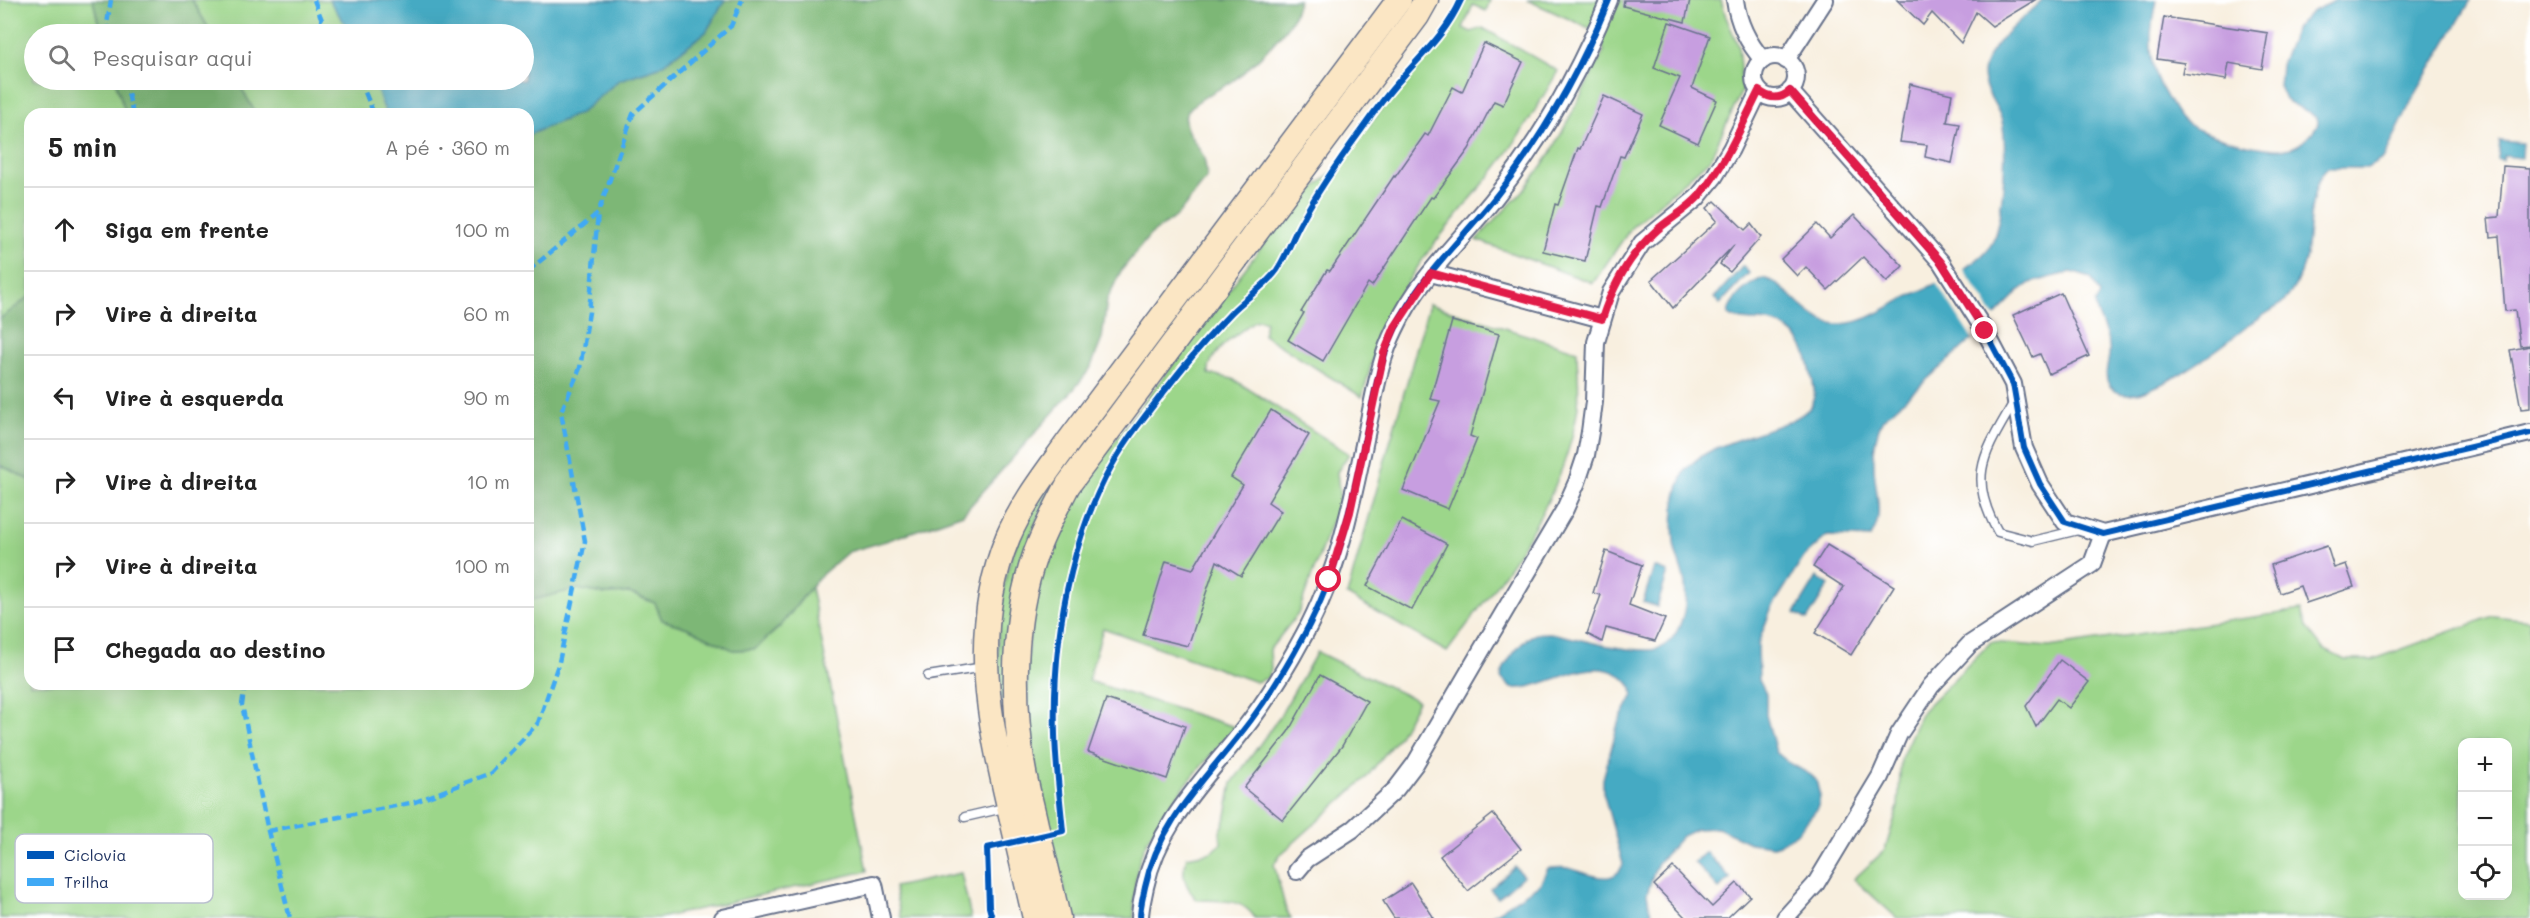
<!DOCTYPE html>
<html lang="pt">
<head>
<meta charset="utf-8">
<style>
  :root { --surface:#fff; --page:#f6f6f6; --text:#222; --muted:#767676; --line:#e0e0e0 }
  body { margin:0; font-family:Mali,sans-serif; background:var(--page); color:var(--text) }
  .controls { position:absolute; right:18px; bottom:18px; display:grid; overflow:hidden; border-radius:12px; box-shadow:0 6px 24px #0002 }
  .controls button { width:54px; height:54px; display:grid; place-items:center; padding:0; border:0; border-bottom:2px solid var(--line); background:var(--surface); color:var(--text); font:30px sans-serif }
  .stop { position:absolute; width:18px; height:18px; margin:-14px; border:4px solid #e11d48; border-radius:50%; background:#fff }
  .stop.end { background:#e11d48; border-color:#fff; box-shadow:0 2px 6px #0008 }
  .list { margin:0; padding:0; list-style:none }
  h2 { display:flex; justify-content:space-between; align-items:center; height:78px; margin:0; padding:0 24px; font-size:26px }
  h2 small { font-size:20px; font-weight:400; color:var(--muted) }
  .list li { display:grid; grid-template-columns:39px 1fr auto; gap:18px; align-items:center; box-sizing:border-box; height:84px; padding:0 24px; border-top:2px solid var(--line) }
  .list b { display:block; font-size:22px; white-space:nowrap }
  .list em { font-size:20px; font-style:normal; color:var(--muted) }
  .icon { flex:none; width:33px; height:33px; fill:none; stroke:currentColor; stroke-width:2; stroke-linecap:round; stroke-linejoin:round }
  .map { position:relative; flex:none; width:2530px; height:918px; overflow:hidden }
  .search { position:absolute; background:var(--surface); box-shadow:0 6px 24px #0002; left:24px; top:24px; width:510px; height:66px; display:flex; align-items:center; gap:15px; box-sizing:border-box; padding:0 21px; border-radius:33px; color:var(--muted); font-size:22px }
  .panel { position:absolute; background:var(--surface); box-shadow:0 6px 24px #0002; left:24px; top:108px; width:510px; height:582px; border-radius:18px }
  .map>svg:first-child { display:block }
  .green { fill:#9cd68a; stroke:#5c8274; stroke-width:1.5; fill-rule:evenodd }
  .forest { fill:#7db776; stroke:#4c736a; stroke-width:1.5 }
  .water { fill:#44aac3; stroke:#306c90; stroke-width:1.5 }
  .pier { fill:#f8efdf }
  .building { fill:#c79ee0 }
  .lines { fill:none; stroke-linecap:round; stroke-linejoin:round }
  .service-casing { stroke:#68728b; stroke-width:11 }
  .minor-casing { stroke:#68728b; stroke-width:20 }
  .secondary-casing { stroke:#68728b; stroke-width:27 }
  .service { stroke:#fff; stroke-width:8 }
  .minor { stroke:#fff; stroke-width:16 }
  .secondary { stroke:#fbe6c4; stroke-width:24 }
  .quiet { stroke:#3fa9f5; stroke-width:4.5; stroke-dasharray:9 4.5; stroke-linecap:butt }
  .cycleway-casing { stroke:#fff; stroke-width:10 }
  .cycleway { stroke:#0057b8; stroke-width:6 }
  .route { stroke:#e11d48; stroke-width:8 }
  .key { fill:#fff; stroke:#bbc1cf; stroke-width:1.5 }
  .key-label { font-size:16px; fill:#1b2f5e }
</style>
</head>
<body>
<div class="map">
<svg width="2530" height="918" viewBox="0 0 2530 918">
  <rect width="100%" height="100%" fill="#fff"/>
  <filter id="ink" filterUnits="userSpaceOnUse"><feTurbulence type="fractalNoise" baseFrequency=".0167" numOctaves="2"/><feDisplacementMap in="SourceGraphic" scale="12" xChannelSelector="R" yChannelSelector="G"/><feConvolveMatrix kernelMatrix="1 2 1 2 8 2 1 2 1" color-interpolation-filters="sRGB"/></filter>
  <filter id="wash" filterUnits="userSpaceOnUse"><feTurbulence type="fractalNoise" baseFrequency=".008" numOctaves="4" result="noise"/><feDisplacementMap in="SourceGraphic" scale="24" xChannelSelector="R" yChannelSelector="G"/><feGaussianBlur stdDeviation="1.35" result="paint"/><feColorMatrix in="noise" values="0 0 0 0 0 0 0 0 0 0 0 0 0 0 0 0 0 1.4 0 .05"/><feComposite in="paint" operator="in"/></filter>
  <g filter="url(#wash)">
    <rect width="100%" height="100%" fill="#f8efdf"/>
    <g class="green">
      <path d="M0,0h93l8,34h-67v46h81l11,34h-96v182l-30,23z"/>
      <path d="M192,0h533l-145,113 -52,22v-21h-272l-19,-34h287v-46h-312z"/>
      <path d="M1464,0h26l-4,11 -13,-6 -10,23 8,4 12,-4 75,43c-19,33 -38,66 -61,96 -40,50 -88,100 -113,160 -10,22 -15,47 -22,70l-99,-62 3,-13 -6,-2 -6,1c-15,12 -48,32 -45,53l24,5 116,75 -12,18 4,36 -10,15 -33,91 -28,35 1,21 -3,8 -12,4 -153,-54 -15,53 147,46c-29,34 -67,75 -88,114 -12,22 -13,52 -13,77h-63c-15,-65 -35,-130 -42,-196 -10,-98 17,-207 85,-280l179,-237 44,-36 50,-68 57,-63z"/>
      <path d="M1527,0h194l5,17 12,28 4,45 -32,69 -79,69 -38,55 -117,-43 47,-49 28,-38 53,-102 -5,-16 -10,-7z"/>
      <path d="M1429,304l148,47c0,18 3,37 1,55 -13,96 -76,171 -131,246l-100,-57z"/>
      <path d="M0,465l30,15v204h498v-83l6,-2 43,-10 28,5 24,-1 26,10 7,17 26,8 46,22 21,-1 26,-23 30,-39 56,284 -207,47h-660z"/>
      <path d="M1059,476l-17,32 -11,27 -24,199c-16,-70 -13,-168 29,-229 7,-10 16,-20 23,-29z"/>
      <path d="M2301,610l5,17 17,22 22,11h27l121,-44 37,4v298h-633l-43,-39 31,-29 13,-43 3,-49 21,-47 69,-69 58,5zM2462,742h46v154h-46z"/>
      <path d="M1317,652l101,49 -19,35 -33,42 -86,77 -6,9 12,46 5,8h-36c-13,-21 -36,-17 -58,-18 -12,-14 -17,-26 -10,-43l25,-5 9,-8 -1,-12 5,-11 7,-38 48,-67z"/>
      <path d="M961,873l10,45h-70l-7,-31z"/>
    </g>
    <g class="forest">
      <path d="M93,0h99l20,34h-111z"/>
      <path d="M725,0h574c-3,7 -5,15 -8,21 -12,19 -40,46 -58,60 -11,8 -49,22 -48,39 0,13 13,24 18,36 3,7 3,15 4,22l-29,37 -28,20 -29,36 -14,29 -5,39 -12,30 -16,20 -111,125 -77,27 -38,11 -30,26 -38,48 -25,23 -22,1 -45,-22 -26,-8 -7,-17 -26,-10 -24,1 -28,-5 -49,12v-466l52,-22 39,-33 40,-13 47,-35z"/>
      <path d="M115,80h122l19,34h-130z"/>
      <path d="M30,296v184l-30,-15v-146z"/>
    </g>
    <g class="water">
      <path d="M329,0h396l-19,32 -47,35 -40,13 -39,33 -52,22v-21h-142l-13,-34h151v-46h-172z"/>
      <path d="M2043,0h113c-8,39 -9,66 13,101 4,6 8,14 13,19 16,15 89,34 109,28 11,-3 21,-14 27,-24l-2,-6 -6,-5 -25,-13 -6,-14 2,-21 14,-36 16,-17 25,-12h135l-59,100 -28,58 -17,10h-39c-20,16 -18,69 -23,93 -4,14 -12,31 -22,42 -11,7 -23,14 -34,22 -20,16 -121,98 -141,58 -5,-10 3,-25 1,-36 -1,-15 -12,-28 -14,-43l5,-9 -9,-17 -20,-6 -41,11 -11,8 -49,50 -87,78c-7,13 -10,31 -9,46 0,23 12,53 -4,73l-43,-2 -23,21 -33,52 -13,35 1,36 7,14v21l10,37 12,10 23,13 5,5 4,16 -2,12 -21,25 -18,11 -6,2 -23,-3 -32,-15 -21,1 -15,7 -24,27 -4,9 -7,22 5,24h-164l52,-34 8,-16c7,0 14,-1 20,0 17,4 46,21 55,-4l-20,-72v-13l15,-56 15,-28 -1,-7c-30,-45 -84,4 -121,0l-10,-10c1,-13 22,-40 35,-44 4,-1 9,-1 14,-1 32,6 66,18 99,17 29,-1 39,-39 36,-64 -1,-15 -10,-29 -11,-44 -2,-23 -1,-45 9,-67 20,-40 124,-44 131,-75 2,-10 -2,-21 -4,-31 -3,-17 -9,-32 -25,-41 -16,-11 -41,-3 -57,-13 0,-15 23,-34 37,-37 26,10 40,40 66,45 30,6 59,-19 85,-30 22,-10 58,-26 73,-45 14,-19 20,-107 12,-130 -5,-16 -22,-32 -17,-50 8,-28 39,-49 59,-68z"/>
      <path d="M2500,141l22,2 -1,15 -17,-2 -1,5 -5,-1z"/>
      <path d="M1743,266l6,7 -29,31 -6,-6z"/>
      <path d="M1654,567l14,5 -11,35 -14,-5z"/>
      <path d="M1817,577l12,8 -22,35 -12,-7z"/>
      <path d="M1706,852l24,26 -11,11 -25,-27z"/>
      <path d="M1515,867l8,9 -25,22 -8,-9z"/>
    </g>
    <path class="pier" d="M1961,265l35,54 -13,13 -11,7 -37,-58z"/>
    <g id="blocks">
      <g class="building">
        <path d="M1624,0h66l-5,22 -62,-16z"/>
        <path d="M1897,0h138l-43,26 -16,-14 -15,31 -29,-30 -9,12z"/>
        <path d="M2164,17l104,16 -6,36 -33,-6 -3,17 -44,-7 2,-10 -27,-4z"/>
        <path d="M1669,22l41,14 -18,52 25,12 -19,43 -39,-18 21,-47 -26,-10z"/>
        <path d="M1484,43l39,19 -20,43 -9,-4 -25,48 -36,49 -2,-1 -59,89 -4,-3 -45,78 -35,-21 16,-27 -3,-1 26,-42 3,1 64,-95 1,1 30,-43 3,2 25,-49 9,5z"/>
        <path d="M1910,84l42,10 -5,28 13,2 -8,39 -27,-6 2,-12 -27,-3z"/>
        <path d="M1604,96l39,18 -19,43 -4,-1 -18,51 -4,-1 -13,55 -42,-10 12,-47 3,1 20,-57 2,1z"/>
        <path d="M2503,166l27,2v177l-10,1 -5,-36 -10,1 -6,-75 -9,1 -2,-19 11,-1z"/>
        <path d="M1715,201l30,29 6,-6 10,13 -31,35 -10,-8 14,-19 -61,63 -22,-28 66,-59 -10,-13z"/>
        <path d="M1854,215l49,51 -16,16 -24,-25 -35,33 -22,-23 -9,9 -16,-17 36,-35 13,14z"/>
        <path d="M2061,293l28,63 -40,18 -9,-20 -7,3 -20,-42z"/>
        <path d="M1452,321l47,13 -29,102 7,3 -29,70 -45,-19 37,-89 -10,-2z"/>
        <path d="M2530,346v62l-9,1 -11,-59z"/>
        <path d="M1271,410l38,25 -41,67 13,9 -40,65 -24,-15 -29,85 -45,-11 23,-74 27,8 50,-84 -12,-8z"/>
        <path d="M1402,520l45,24 -35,66 -45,-24z"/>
        <path d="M1827,545l67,41 -43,69 -36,-22 29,-46 -31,-20z"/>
        <path d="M2327,546l7,22 12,-4 8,23 -48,16 -6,-17 -20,7 -9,-28z"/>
        <path d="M1606,551l36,14 -13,40 36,14 -10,22 -49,-13 -4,14 -15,-8 14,-39 -8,-2z"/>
        <path d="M2060,660l29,22 -20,26 -12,-9 -21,28 -10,-21z"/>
        <path d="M1320,675l47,26 -25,45 -59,74 -39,-32 44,-56z"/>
        <path d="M1106,699l79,27 -18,53 -79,-27z"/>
        <path d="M1493,814l28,35 -53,42 -28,-35z"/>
        <path d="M1673,867l39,40 25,-24 13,13 -23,22h-41l-32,-33z"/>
        <path d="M1411,883l23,35h-40l-11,-17z"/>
      </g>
    </g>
  </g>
  <g filter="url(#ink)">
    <use href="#blocks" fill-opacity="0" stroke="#68728b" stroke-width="1.5"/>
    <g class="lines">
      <g class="service-casing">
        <g id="service">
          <path d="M2014,402c-29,51 -48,73 -16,130l35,9 45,-11"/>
          <path d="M928,676l56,-9"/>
          <path d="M965,817l43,-10"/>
        </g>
      </g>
      <g class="minor-casing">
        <g id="minor">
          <path d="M1735,0c3,22 13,43 28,60"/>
          <circle cx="1775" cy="77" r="21"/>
          <path d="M1786,60l39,-60"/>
          <path d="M1790,91l151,171 44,69 28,53 11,64 16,36 25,38 38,12 427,-101"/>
          <path d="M1431,273l171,46"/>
          <path d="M1297,871l10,-12 46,-30 43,-40 19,-25 66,-113 84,-142 12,-27 9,-27 4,-23 4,-30 2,-60 15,-50 31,-49 55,-45 17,-21 17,-28 28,-58"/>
          <path d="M723,918l151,-34 7,34"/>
          <path d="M1140,918c0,-10 3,-21 5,-31 14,-68 66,-113 106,-167 20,-27 37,-55 53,-85 36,-66 49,-137 64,-210 7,-33 12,-66 27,-96 23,-50 64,-87 98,-129 50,-62 86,-127 116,-200"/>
          <path d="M1785,918l30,-33 65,-108 19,-43 32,-48 39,-42 122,-80 11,-30"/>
        </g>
      </g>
      <g class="secondary-casing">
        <g id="secondary">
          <path d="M1035,918c-8,-34 -16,-68 -24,-103 -22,-95 -42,-183 -3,-278 15,-35 39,-65 61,-96l330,-441"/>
          <path d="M1058,918c-7,-31 -14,-62 -22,-93 -4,-19 -10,-39 -13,-58 -11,-69 -11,-146 12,-212 9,-25 21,-47 33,-70l349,-469 9,-16"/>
        </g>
      </g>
      <use href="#service" class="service"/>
      <use href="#minor" class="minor"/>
      <use href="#secondary" class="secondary"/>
      <g class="quiet">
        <path d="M314,0l8,20 17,14"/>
        <path d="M110,34l-3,-10 4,-24"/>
        <path d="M125,80l8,34"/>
        <path d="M360,80l14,34"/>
        <path d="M528,271l70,-58 35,-99 98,-88 11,-26"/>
        <path d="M245,684l-3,21 26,126 22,87"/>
        <path d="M268,831l147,-29 76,-29 47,-50 21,-61 26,-121 -24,-129 19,-44 9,-56 9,-99"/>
      </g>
      <g class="cycleway-casing">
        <g id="cycleway">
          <path d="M1790,91l151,171 44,69 28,53 11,64 16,36 25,38 38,12 427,-101"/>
          <path d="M992,918l-3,-11 -2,-59 76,-17c-3,-32 -7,-64 -8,-96 -3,-106 18,-225 84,-311 29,-38 59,-77 92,-111 14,-15 34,-26 46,-43 10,-15 15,-32 24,-48 17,-32 39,-63 61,-93 12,-17 24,-34 38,-49 24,-28 45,-45 61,-80"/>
          <path d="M1140,918c0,-10 3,-21 5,-31 14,-68 66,-113 106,-167 20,-27 37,-55 53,-85 36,-66 49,-137 64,-210 7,-33 12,-66 27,-96 23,-50 64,-87 98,-129 50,-62 86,-127 116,-200"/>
        </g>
      </g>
      <use href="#cycleway" class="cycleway"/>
    </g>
  </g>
  <g class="lines" filter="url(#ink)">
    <path class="route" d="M1329,580l21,-68 34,-159 11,-26 36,-54 171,46c11,-34 28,-65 55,-89 14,-12 31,-21 43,-35 26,-32 41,-68 59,-104 11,8 21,9 31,0l151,171 44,69"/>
  </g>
  <rect x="15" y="834" width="198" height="69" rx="9" class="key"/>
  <rect x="27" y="851" width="27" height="8" fill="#0057b8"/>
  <rect x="27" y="878" width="27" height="8" fill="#3fa9f5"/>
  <g class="key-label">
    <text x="64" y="861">Ciclovia</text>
    <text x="64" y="888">Trilha</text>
  </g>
</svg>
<div class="controls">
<button>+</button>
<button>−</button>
<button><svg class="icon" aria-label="locate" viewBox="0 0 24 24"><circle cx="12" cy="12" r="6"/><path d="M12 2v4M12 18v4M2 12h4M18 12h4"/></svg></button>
</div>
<div class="stop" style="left:1329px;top:580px"></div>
<div class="stop end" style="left:1985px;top:331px"></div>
<div class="search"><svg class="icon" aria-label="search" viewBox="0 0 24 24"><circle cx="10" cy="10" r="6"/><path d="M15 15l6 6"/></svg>Pesquisar aqui</div>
<section class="panel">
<h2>5 min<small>A pé · 360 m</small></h2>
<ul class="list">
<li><svg class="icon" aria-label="ahead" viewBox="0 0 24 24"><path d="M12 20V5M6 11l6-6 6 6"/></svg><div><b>Siga em frente</b></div><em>100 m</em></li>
<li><svg class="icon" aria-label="right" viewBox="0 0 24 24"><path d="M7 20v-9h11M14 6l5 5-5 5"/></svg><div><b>Vire à direita</b></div><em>60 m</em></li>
<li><svg class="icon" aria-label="left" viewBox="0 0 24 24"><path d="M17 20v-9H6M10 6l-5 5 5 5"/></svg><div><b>Vire à esquerda</b></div><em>90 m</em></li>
<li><svg class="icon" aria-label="right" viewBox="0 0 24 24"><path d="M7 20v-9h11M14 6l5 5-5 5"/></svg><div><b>Vire à direita</b></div><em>10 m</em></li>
<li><svg class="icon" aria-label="right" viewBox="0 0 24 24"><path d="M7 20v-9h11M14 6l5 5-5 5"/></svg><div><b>Vire à direita</b></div><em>100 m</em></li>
<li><svg class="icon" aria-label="arrive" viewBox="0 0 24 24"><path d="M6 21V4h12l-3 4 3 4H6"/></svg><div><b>Chegada ao destino</b></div></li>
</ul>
</section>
</div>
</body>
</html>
